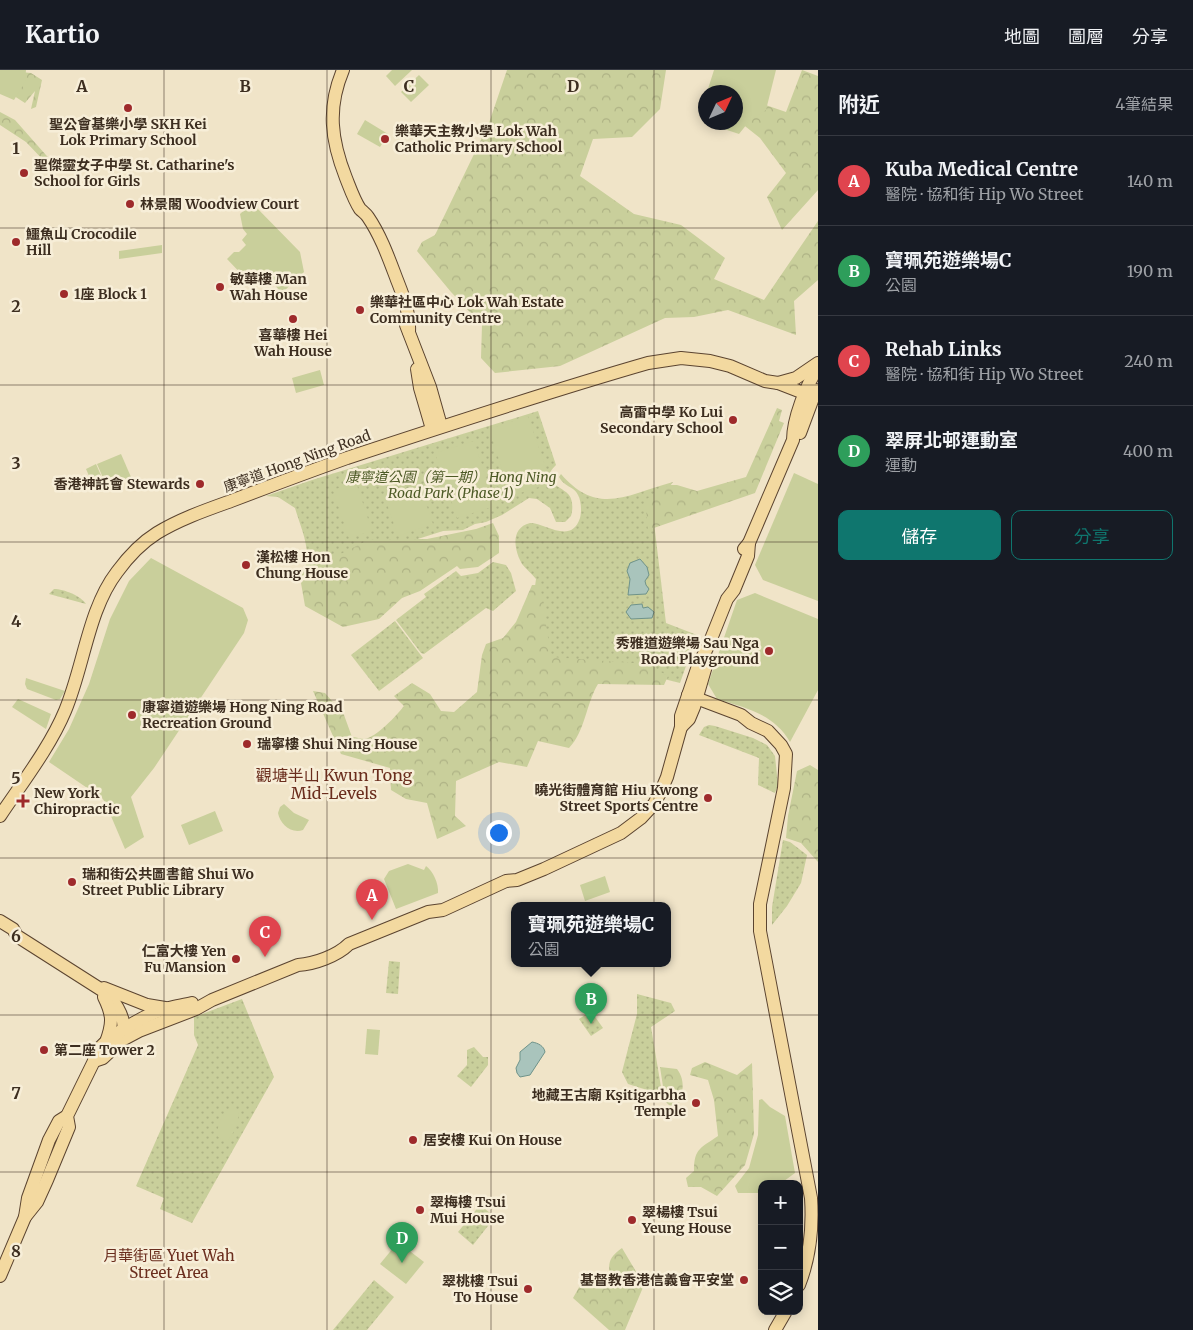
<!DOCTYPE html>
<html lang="zh-TW">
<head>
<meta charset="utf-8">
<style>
  :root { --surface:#171b24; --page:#20242c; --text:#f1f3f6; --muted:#9ea1a6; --line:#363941; --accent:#0f766e }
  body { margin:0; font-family:Merriweather,"Noto Sans TC",serif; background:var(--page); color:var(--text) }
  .controls { position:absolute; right:15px; bottom:15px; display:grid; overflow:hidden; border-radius:10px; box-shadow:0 2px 12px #0003 }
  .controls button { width:45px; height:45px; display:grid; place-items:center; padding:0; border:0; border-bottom:1px solid var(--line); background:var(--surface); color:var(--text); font:25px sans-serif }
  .compass { position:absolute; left:698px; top:15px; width:45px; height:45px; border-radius:50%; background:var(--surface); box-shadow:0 2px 12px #0003; rotate:46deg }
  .you { position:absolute; left:498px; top:762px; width:18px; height:18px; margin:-12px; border:4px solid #fff; border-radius:50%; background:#1a73e8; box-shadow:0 0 0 8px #1a73e833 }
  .badge { display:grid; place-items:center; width:32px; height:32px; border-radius:50%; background:var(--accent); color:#fff; font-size:16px; font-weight:700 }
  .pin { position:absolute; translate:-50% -41px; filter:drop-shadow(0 1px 2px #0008) }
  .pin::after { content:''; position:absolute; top:26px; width:18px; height:15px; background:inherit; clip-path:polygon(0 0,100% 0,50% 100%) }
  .popup { position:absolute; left:511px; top:832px; width:160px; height:65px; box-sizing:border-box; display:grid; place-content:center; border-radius:10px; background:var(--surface); filter:drop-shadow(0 1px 4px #0005); font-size:16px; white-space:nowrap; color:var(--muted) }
  .popup b { font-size:19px; color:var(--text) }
  .popup::after { content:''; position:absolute; left:50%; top:100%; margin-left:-10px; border:10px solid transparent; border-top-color:var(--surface) }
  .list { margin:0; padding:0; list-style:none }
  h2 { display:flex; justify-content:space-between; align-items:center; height:65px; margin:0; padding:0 20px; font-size:21px }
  h2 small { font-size:16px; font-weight:400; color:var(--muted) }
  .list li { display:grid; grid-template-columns:32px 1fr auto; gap:15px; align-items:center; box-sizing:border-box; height:90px; padding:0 20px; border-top:1px solid var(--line) }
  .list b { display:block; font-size:19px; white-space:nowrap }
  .list p { margin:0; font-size:16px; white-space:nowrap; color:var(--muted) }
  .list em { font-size:16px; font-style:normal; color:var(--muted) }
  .actions { display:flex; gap:10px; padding:15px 20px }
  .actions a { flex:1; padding:11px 0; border:1px solid var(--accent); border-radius:10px; text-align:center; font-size:18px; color:var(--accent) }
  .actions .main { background:var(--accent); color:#fff }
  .icon { flex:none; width:28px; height:28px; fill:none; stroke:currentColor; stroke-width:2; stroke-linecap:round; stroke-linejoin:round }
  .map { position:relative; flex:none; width:818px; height:1260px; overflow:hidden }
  header { display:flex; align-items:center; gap:30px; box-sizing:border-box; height:70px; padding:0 25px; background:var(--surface); border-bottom:1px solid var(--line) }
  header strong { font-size:24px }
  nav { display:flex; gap:28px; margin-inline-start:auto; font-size:18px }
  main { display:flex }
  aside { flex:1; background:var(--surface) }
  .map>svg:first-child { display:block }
  .grass { fill:url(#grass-dots) }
  .forest { fill:url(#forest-crowns) }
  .garden { fill:#c9cf9b }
  .water { fill:#a9c4bc; stroke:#6f938a }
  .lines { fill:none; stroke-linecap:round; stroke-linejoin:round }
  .major-casing { stroke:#5b4430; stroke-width:14 }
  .major { stroke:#f3d9a0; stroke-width:12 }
  .grid { fill:none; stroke:#3d2e20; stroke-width:1; stroke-opacity:0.55 }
  .poi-dot { fill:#9e2a2b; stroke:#f7eed8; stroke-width:2 }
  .labels { text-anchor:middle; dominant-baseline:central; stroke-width:5; stroke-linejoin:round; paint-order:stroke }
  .poi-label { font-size:14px; font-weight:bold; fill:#3d2e20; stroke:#f7eed8; text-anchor:start }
  .street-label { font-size:14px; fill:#3d2e20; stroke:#f7eed8 }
  .park-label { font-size:14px; font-style:italic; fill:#4d5a26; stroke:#f7eed8 }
  .neighbourhood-label { font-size:15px; fill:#6b2e1e; stroke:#f7eed8 }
  .quarter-label { font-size:16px; fill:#6b2e1e; stroke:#f7eed8 }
  .grid-label { font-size:16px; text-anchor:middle; font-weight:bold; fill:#3d2e20; stroke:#f7eed8; stroke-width:5; stroke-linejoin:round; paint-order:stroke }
</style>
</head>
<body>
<header>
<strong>Kartio</strong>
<nav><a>地圖</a><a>圖層</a><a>分享</a></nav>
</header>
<main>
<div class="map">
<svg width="818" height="1260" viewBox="0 0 818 1260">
  <defs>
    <pattern id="grass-dots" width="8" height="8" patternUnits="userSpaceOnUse" patternTransform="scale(1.25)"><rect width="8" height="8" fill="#c9cf9b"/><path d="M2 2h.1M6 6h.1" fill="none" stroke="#aeb285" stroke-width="1.8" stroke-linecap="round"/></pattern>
    <pattern id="forest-crowns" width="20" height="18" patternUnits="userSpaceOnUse" patternTransform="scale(1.25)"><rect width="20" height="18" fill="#c9cf9b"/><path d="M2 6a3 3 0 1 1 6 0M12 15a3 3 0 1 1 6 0" fill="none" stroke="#aeb285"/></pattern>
  </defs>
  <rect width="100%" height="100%" fill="#f0e4c8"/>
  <g class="grass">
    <path d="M538,341l18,54c-18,17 6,21 13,30 4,5 4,15 2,21l-6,6h-9l-6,-14 -13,-9 -8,-1 -27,17 -16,7 -11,2 -12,6 -20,1 -142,45c14,-20 0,-47 -6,-68l-17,-11 -12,-1 46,-16z"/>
    <path d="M561,404c37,43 67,20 112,8l-17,23 -4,1 14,117 31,12 -17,48 -28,-7 -111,-13 -11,-40 6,-44c-4,-5 -10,-10 -14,-15 -8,-14 -12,-36 8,-41 16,0 41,22 50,-5 2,-7 1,-18 -2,-23 -4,-9 -14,-8 -19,-18z"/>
    <path d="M493,492l13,3 5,8 5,18 -23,20 -7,-3 -62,46 -3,-1 -25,-33 30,-23 -2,-3 32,-23 5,5 17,-3z"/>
    <path d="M54,519c10,0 27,7 32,15l-37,-10z"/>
    <path d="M395,551l28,37 -44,33 -28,-36z"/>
    <path d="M709,655l6,1 38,12 14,7 8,11 3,29 -3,8 -17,-8 1,-27 -60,-23 5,-8z"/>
    <path d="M783,770l7,2 17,13 -6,28 -14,23 -15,19v-18z"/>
    <path d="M389,891l11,1 -2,32 -12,-1z"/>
    <path d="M637,924l34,9 4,8 -24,16 11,66 -3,3 -15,-7 -16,-5 -6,-12 15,-58z"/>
    <path d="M242,929l32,78 -82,146 -32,-14 4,-11 -28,-12 62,-141 -4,-10v-18z"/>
    <path d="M591,941l12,17 -12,8 -12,-17z"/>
    <path d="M474,977l9,10h5v8l-17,22 -14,-11 10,-11v-15z"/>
    <path d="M480,1135l15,12 -22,28 -15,-13z"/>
    <path d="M374,1210l20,17 -27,33h-34z"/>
  </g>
  <g class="forest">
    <path d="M0,0l31,3 11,7 -6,27 -5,2 4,-18 -10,12 -14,-9z"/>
    <path d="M507,0h159l-6,39 -28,28 -39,2 -13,37 54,38 47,11 44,33 -11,21 50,21 54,-79v59l-24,21 2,34 -68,-25 -34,7 -29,1 -105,48 -65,7 -14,-15 1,-33 -31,-33 -34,-41 5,-9 13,-7 54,-112z"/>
    <path d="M802,0l16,6v114l-36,40 -15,-33 19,-24 -26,-35 -24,-19v-24l50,17z"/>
    <path d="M0,42l15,8 38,43 -6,1 -21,-22 -26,-17z"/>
    <path d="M777,338l5,2 -3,11 5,2 -29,70 -107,37 -3,-30 24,-15h8l20,6 49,-14z"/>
    <path d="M493,453l6,13v17l-21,14 -18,2 -3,-3 -37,25 -18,7 -23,21 -36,8 -38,-21 -4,-23 16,-17 53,-27h57l49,-10z"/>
    <path d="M532,515h8l11,72 95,7 22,12 -4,9 -66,-1c-12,20 -13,48 -29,64l-31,-7 -11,26 -28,-5 -43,19 -1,35 11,10 -29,13 -10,-36 -21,-4 -15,-9 -1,-22 -49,-14 -28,-63 12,2 19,22 8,22c4,0 9,2 12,2 12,-1 33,-24 40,-33l-10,-10 18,-13 18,11 11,17 13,1 23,-20 5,-37 4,-11 17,-6 13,-16z"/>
    <path d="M810,695l8,5v92l-17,-19 -15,-5 2,-22 9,-45z"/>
    <path d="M705,992l32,13 15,-12 2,71 -9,31 -28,31 -16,-9h-13l-2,-9 8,-7c0,-23 7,-23 24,-35l-4,-36 -6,-20 -18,-5 2,-7z"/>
    <path d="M660,997l17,2c10,13 5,28 -1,42l-15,-13 3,-5z"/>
    <path d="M622,1178l22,37 -19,45h-16l-36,-32 9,-16h29c-3,-18 -4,-23 11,-34z"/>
  </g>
  <g class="garden">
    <path d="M0,0h26l-1,12 -11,18 -14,-6z"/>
    <path d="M392,0h20l-17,16 -9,-10z"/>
    <path d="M714,0h62l-10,40 -15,9 -12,15 -33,-11 30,-1v-30h-29z"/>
    <path d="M419,5l10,10 -18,17 -10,-10z"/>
    <path d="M365,50l23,14 -8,13 -23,-13z"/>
    <path d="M252,133l48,49 4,20 -22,21 -11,-12 -6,5 -17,-5 -21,-22 7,-7h5l7,-7 -4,-5 5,-6 -4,-5 -3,-15z"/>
    <path d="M162,175v8l-43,6v-8z"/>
    <path d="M320,300l4,15 -28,8 -4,-15z"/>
    <path d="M528,346l23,67 -40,13 -22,-67z"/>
    <path d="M474,371l21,65 -38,12 -22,-65z"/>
    <path d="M121,384l10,23 -24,10 -10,-23z"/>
    <path d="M96,394l10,23 -10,5 -10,-23z"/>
    <path d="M794,403l24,11v117l-55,-21 -8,-15z"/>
    <path d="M356,412l16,49 -23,7 -16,-48z"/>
    <path d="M420,416l13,38 -35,12 -13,-38z"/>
    <path d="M151,488l92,50 5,12 -4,13 -90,135 -23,29 13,40 -19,12 -20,-47 -3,-4 -53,-36 20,-33 20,-45 21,-65 19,-38z"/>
    <path d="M755,523l63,26v71l-28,52c-16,-28 -44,-34 -73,-43l-9,-15 29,-84z"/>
    <path d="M26,608l39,13 -5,8 -4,1 -29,-11 -2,-5z"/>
    <path d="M18,629l33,15 -5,15 -34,-22z"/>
    <path d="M284,734l10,9 15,7 -6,10c-12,4 -23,-6 -25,-17l2,-6z"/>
    <path d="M215,741l8,20 -34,14 -8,-20z"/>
    <path d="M408,794l16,6 2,-4c7,5 13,18 12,27l-42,16 -12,-30 5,-8z"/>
    <path d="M605,806l5,16 -25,9 -5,-16z"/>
    <path d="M367,959l13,1 -2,25 -13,-1z"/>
    <path d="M762,1029l8,8 15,9 10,57 -15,11h-18v9h-24l-3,-7 14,-18 9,-33 1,-35z"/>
    <path d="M230,1038l5,1 3,2c2,7 -4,23 -9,28 -3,3 -5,2 -8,1l-4,-5c0,-8 6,-23 13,-27z"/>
    <path d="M398,1172l26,20 -18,22 -26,-20z"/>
  </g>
  <g class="water">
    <path d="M640,489l7,8 2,8 -4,6 1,4 3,4 -3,5 -18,1 2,-16 -3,-8 3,-8z"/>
    <path d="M642,534l1,4 5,-1 6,5 -2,6 -21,1 -5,-7 5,-7z"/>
    <path d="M532,972c6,1 12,4 13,10l-15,23 -10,2 -3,-4 -1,-5 4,-8v-8z"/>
  </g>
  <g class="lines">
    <g class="major-casing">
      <g id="major">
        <path d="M343,0c-16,38 -12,70 3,108 4,10 8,22 14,31 3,3 6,5 8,8 13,19 21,42 29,63 7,18 13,32 12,52"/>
        <path d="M406,255l24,62 11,39"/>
        <path d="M417,299l3,19 12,41"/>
        <path d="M778,313l18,-5 22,-15"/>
        <path d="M800,363l16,-43"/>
        <path d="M744,479l5,-6 44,-103c0,-21 13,-55 25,-72"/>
        <path d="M688,625l53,20 10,8 17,8 13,14 5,9 -2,34 -24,116v27l51,267c2,30 -1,59 -12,87"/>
        <path d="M681,657l8,-8 5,-12 14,-48"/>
        <path d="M0,746c22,-33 50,-69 65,-105 19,-45 23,-101 52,-139 11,-15 24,-29 40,-39 23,-14 49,-23 74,-32 39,-15 77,-29 116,-43 100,-33 200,-66 301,-95l33,-5 29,3 20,5 35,15 13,2 36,14"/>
        <path d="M0,851l13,8 4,7 91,58c9,11 19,26 15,41"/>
        <path d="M104,918l43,17 18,3"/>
        <path d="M104,927c9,18 9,26 2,45"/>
        <path d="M94,991l9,-3 19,-18 17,-9 57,-22 16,-9 86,-35c16,-1 39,-9 51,-21l79,-32 15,-2 63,-29 11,-1 27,-11 77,-36 20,-15 13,-14 7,-13 6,-14 14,-50v-11l17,-50 11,-22 18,-45 7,-9 14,-34 1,-13"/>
        <path d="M25,1147l12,-15 10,-22 22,-53 -2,-11 27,-55c1,-4 1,-7 4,-11 12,-15 51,-38 71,-42 7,-2 15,-3 23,-5"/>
        <path d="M0,1206l25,-59 3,-19 21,-58 10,-19 8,-5"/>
        <path d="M775,1260l11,-19"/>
      </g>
    </g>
    <use href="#major" class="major"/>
  </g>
  <path class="grid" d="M164,0v1260M327,0v1260M491,0v1260M654,0v1260M0,158h818M0,315h818M0,472h818M0,630h818M0,788h818M0,945h818M0,1102h818"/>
  <g class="poi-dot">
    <circle cx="128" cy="38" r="5"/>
    <circle cx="385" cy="69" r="5"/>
    <circle cx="24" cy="103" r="5"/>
    <circle cx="130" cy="134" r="5"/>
    <circle cx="16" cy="172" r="5"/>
    <circle cx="220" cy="217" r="5"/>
    <circle cx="64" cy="224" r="5"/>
    <circle cx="360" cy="240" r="5"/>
    <circle cx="293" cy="249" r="5"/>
    <circle cx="733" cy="350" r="5"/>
    <circle cx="200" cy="414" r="5"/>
    <circle cx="246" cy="495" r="5"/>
    <circle cx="769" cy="581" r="5"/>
    <circle cx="132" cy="645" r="5"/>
    <circle cx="247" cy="674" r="5"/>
    <circle cx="708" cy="728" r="5"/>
    <path d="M20.5 723.5h5v5h5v5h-5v5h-5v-5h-5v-5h5z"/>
    <circle cx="72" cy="812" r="5"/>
    <circle cx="236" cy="889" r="5"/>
    <circle cx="44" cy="980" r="5"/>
    <circle cx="696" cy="1033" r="5"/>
    <circle cx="413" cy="1070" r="5"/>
    <circle cx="420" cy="1140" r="5"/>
    <circle cx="632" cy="1150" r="5"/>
    <circle cx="744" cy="1210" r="5"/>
    <circle cx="528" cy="1219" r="5"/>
  </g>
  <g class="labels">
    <g class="poi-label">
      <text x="128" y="54" text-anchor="middle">聖公會基樂小學 SKH Kei<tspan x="128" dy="16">Lok Primary School</tspan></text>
      <text x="395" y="61">樂華天主教小學 Lok Wah<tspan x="395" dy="16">Catholic Primary School</tspan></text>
      <text x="34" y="95">聖傑靈女子中學 St. Catharine's<tspan x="34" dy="16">School for Girls</tspan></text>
      <text x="140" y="134">林景閣 Woodview Court</text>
      <text x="26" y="164">鱷魚山 Crocodile<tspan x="26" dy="16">Hill</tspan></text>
      <text x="230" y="209">敏華樓 Man<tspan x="230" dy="16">Wah House</tspan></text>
      <text x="74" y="224">1座 Block 1</text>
      <text x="370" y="232">樂華社區中心 Lok Wah Estate<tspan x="370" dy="16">Community Centre</tspan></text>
      <text x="293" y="265" text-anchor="middle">喜華樓 Hei<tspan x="293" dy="16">Wah House</tspan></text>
      <text x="723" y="342" text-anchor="end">高雷中學 Ko Lui<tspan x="723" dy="16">Secondary School</tspan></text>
      <text x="190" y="414" text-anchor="end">香港神託會 Stewards</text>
      <text x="256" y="487">漢松樓 Hon<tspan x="256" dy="16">Chung House</tspan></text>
      <text x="759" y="573" text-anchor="end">秀雅道遊樂場 Sau Nga<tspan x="759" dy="16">Road Playground</tspan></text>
      <text x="142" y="637">康寧道遊樂場 Hong Ning Road<tspan x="142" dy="16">Recreation Ground</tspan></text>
      <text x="257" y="674">瑞寧樓 Shui Ning House</text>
      <text x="698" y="720" text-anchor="end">曉光街體育館 Hiu Kwong<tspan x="698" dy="16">Street Sports Centre</tspan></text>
      <text x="34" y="723">New York<tspan x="34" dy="16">Chiropractic</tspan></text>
      <text x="82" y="804">瑞和街公共圖書館 Shui Wo<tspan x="82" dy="16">Street Public Library</tspan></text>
      <text x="226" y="881" text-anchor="end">仁富大樓 Yen<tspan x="226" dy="16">Fu Mansion</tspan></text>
      <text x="54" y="980">第二座 Tower 2</text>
      <text x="686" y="1025" text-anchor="end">地藏王古廟 Kṣitigarbha<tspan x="686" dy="16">Temple</tspan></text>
      <text x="423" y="1070">居安樓 Kui On House</text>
      <text x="430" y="1132">翠梅樓 Tsui<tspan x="430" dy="16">Mui House</tspan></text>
      <text x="642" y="1142">翠楊樓 Tsui<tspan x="642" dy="16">Yeung House</tspan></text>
      <text x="734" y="1210" text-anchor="end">基督教香港信義會平安堂</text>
      <text x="518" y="1211" text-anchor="end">翠桃樓 Tsui<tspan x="518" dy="16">To House</tspan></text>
    </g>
    <g class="street-label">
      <text transform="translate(297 391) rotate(-20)">康寧道 Hong Ning Road</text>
    </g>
    <g class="park-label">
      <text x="451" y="407">康寧道公園（第一期） Hong Ning<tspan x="451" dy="16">Road Park (Phase 1)</tspan></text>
    </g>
    <g class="neighbourhood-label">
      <text x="169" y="1185">月華街區 Yuet Wah<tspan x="169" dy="17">Street Area</tspan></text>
    </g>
    <g class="quarter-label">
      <text x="334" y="705">觀塘半山 Kwun Tong<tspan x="334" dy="18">Mid-Levels</tspan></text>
    </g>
  </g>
  <g class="grid-label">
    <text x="82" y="22">A</text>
    <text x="245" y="22">B</text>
    <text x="409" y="22">C</text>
    <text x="573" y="22">D</text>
    <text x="16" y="84">1</text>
    <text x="16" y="242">2</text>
    <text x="16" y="399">3</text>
    <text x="16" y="557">4</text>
    <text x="16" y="714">5</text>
    <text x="16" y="872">6</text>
    <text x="16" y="1029">7</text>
    <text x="16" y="1187">8</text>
  </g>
</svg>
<div class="controls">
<button>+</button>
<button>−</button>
<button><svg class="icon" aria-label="layers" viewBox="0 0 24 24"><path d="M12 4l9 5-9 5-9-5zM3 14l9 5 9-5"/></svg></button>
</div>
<svg class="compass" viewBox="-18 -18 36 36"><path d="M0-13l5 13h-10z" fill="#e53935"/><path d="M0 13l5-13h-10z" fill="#9ea1a6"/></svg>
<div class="you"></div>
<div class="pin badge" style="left:372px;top:850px;background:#e0444e">A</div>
<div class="pin badge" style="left:591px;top:954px;background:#2e9e5b">B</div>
<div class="popup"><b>寶珮苑遊樂場C</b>公園</div>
<div class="pin badge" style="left:265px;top:887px;background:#e0444e">C</div>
<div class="pin badge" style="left:402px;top:1193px;background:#2e9e5b">D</div>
</div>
<aside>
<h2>附近<small>4筆結果</small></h2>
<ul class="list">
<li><span class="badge" style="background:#e0444e">A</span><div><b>Kuba Medical Centre</b><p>醫院 · 協和街 Hip Wo Street</p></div><em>140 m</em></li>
<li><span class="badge" style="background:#2e9e5b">B</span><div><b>寶珮苑遊樂場C</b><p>公園</p></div><em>190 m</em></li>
<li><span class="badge" style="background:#e0444e">C</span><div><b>Rehab Links</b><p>醫院 · 協和街 Hip Wo Street</p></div><em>240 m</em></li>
<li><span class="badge" style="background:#2e9e5b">D</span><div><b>翠屏北邨運動室</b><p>運動</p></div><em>400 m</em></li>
</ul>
<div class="actions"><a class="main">儲存</a><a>分享</a></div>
</aside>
</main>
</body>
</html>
